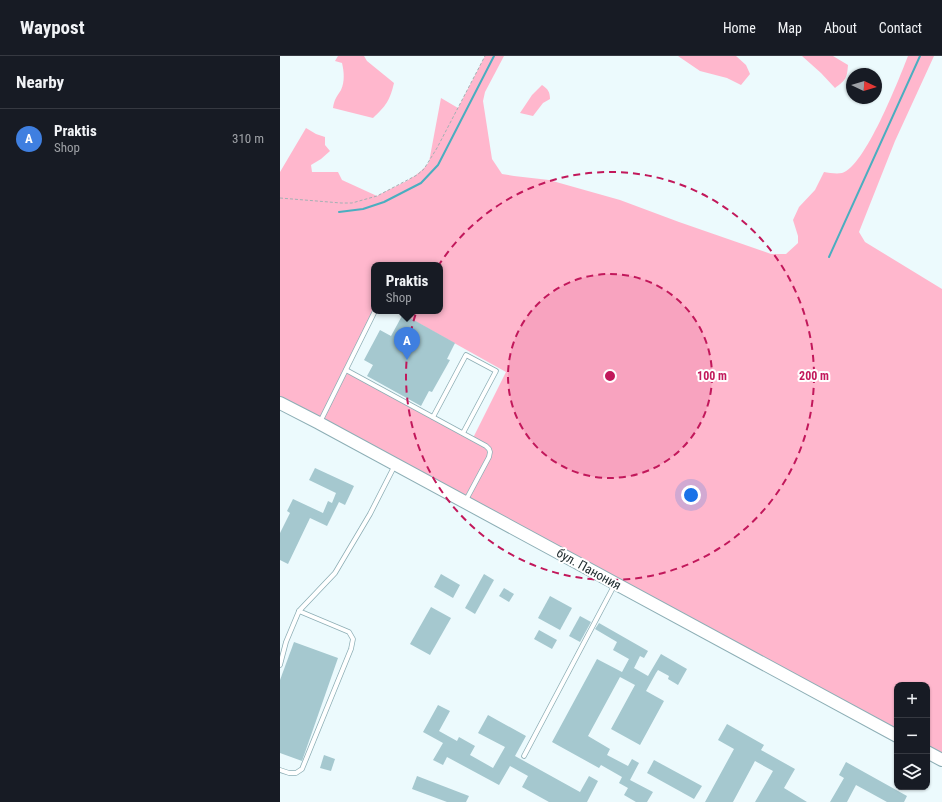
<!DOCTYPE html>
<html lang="en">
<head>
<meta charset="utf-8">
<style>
  :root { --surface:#171b24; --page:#242831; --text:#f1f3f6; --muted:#9ea1a6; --line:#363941; --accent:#7c3aed }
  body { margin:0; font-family:"Roboto Condensed",sans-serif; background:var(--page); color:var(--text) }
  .controls { position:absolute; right:12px; bottom:12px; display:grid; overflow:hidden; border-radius:8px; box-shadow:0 1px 3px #0004 }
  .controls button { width:36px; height:36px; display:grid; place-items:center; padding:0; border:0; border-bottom:1px solid var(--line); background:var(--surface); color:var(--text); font:20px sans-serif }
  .compass { position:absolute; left:566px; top:12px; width:36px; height:36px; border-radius:50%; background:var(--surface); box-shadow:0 1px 3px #0004; rotate:94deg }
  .you { position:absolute; left:411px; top:439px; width:14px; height:14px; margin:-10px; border:3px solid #fff; border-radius:50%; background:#1a73e8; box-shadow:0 0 0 6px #1a73e833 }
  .badge { display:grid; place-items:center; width:26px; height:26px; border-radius:50%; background:var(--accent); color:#fff; font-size:13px; font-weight:700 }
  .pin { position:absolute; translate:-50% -33px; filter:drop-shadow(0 1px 2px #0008) }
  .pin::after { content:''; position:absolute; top:21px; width:14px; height:12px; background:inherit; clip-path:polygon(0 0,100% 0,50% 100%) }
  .popup { position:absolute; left:91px; top:206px; width:72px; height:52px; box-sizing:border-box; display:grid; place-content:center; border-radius:8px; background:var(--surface); filter:drop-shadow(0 1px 3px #0005); font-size:13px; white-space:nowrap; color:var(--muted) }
  .popup b { font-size:15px; color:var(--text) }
  .popup::after { content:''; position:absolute; left:50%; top:100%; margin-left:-8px; border:8px solid transparent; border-top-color:var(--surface) }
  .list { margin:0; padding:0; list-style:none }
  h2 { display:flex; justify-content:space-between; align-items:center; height:52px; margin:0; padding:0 16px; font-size:17px }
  h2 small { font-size:13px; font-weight:400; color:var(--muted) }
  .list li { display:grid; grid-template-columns:26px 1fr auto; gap:12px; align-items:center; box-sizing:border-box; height:60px; padding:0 16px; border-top:1px solid var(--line) }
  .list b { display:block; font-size:15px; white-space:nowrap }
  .list p { margin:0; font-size:13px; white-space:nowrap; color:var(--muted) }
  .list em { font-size:13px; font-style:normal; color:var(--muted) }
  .icon { flex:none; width:22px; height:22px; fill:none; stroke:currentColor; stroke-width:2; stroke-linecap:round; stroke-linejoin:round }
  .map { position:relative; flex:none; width:662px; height:746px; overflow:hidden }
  header { display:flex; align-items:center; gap:24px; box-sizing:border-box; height:56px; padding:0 20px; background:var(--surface); border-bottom:1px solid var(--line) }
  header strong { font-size:19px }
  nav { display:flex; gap:22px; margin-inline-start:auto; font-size:14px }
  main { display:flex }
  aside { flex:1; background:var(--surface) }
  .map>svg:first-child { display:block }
  .green { fill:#ffb7cd; fill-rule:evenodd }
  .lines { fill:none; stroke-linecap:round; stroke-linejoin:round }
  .stream { stroke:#4aaec0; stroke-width:2 }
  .building { fill:#a5c8cf }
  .service-casing { stroke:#8daeb5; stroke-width:5.5 }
  .primary-casing { stroke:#8daeb5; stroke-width:14 }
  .path { stroke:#a3b1b4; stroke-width:1; stroke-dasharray:3 2; stroke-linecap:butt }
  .service { stroke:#fff; stroke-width:4 }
  .primary { stroke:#fff; stroke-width:12 }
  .ring { fill:none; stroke:#c2185b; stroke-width:2; stroke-dasharray:7 5 }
  .labels { text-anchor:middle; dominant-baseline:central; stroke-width:4; stroke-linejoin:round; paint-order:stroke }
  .street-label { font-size:13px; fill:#212e31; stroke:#fff }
  .centre { fill:#c2185b; stroke:#fff; stroke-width:2 }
  .ring-label { font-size:12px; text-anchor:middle; font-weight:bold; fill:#c2185b; stroke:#fff; stroke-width:4; stroke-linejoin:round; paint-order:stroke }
</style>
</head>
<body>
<header>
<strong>Waypost</strong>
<nav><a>Home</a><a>Map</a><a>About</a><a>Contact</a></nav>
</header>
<main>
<aside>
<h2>Nearby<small></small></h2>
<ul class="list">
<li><span class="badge" style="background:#3f7fe0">A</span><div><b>Praktis</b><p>Shop</p></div><em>310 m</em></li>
</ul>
</aside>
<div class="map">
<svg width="662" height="746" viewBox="0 0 662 746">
  <rect width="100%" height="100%" fill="#ecfafd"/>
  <g class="green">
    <path d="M58,0h26l3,5 27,22c-4,17 -8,23 -21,35l-40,-10c1,-8 4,-12 8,-18 4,-8 3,-19 1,-27l-7,-2z"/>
    <path d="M205,0h19l-19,36 -2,9 9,58 10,15 12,2 35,4 71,20 59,22 92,32h15l12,-11v-7l-5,-16 6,-13 16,-17 9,-18c5,1 13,2 18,1 23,-6 57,-94 66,-117h26l-39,85 -36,91 6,10 77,47v471l-15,-8v-67h-30v51l-617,-333v-231l26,-44 10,6 9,3v8l5,6 -9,8 -10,6 1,7h26l4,8 35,16c18,-10 40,-17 52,-34l12,-64 17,10zM94,209h66v46h-43l109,61 -33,66 -127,-68 28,-59z"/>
    <path d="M398,0h58l10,9 4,9 -9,11 -14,-7 -27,-7z"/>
    <path d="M522,0h31l15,9c-1,13 -2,15 -13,23l-14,-15z"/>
    <path d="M262,29c6,4 8,7 8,14l-7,4 -10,13 -13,-3 12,-18z"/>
  </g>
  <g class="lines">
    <g class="stream">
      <path d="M59,156l24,-3 21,-7 37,-19 17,-18 56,-109"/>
      <path d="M549,201l91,-201"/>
    </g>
  </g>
  <g class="building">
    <path d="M123,258l52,29 -8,16 3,1 -18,32 -3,-1 -8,15 -54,-30 6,-11 -9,-5 16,-30 11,6z"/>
    <path d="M35,412l39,18 -9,19 -6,-3 -12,24 -17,-8 -22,46 -8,-4v-27l10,-20 -3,-2 6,-12 30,14 5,-12 4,2 4,-10 -27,-13z"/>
    <path d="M161,518l19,11 -7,13 -19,-11z"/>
    <path d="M204,518l10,6 -19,34 -10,-6z"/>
    <path d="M224,532l10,6 -5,8 -10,-6z"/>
    <path d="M270,540l22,12 -12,22 -22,-12z"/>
    <path d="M151,551l20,11 -21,37 -20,-11z"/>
    <path d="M300,560l11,6 -11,20 -11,-6z"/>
    <path d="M319,567l49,28 -4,7 -4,-2 -6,12 14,8 13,-22 26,15 -9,16 -10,-6 1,-3 -11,-6 -2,3 -10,18 18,10 -24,44 -29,-16 24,-44 -15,-8 -32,59 22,13 -3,6 21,11 4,-7 7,4 -9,17 23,12 -6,10h-11l-12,-7 4,-7 -9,-5 3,-6 -21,-12 -2,3 -47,-26 45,-83 25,13 7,-13 -16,-9 4,-8 -22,-13z"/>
    <path d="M259,574l18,10 -5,9 -18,-10z"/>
    <path d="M14,586l44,16 -36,103 -22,-8v-73z"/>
    <path d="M158,649l12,6 -11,20 18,10 2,-4 16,9 -5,9 23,13 12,-21 -27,-14 10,-18 38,21 -11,20 65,36 9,-16 9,5 -11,21h-38l-27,-15 6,-11 -18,-10 -11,19 -52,-28 -4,8 -10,-5 10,-17 -20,-11z"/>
    <path d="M447,668l37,21 -3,5 34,19 -11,19 23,14h-52l18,-31 -18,-10 -22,41h-28l29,-53 -16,-9z"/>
    <path d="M44,699l11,4 -4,12 -11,-3z"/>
    <path d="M374,704l48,26 -8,13 -47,-26z"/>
    <path d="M566,706l61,34 -3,6h-17l-31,-17 -9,17h-17l14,-24 -5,-3z"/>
    <path d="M137,720l52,20 -3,6h-19l-35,-13z"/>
  </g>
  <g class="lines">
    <g class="service-casing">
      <g id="service">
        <path d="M66,314l140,76 3,3 1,3 -1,5 -23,43"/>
        <path d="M153,361l33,-62 30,16 -33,62"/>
        <path d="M40,366l55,-111"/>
        <path d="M0,609l6,-23 13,-31 36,-38 35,-59 25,-49"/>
        <path d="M244,700l91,-172"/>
        <path d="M0,714l9,3h7l6,-4 49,-120 2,-10 -4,-7 -50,-21"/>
      </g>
    </g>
    <g class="primary-casing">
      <g id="primary">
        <path d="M0,347l39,20 578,313"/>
        <path d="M647,696l15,8"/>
      </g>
    </g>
    <path class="path" d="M0,142l61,5h11l25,-7 40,-21 7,-6 13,-21 48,-92"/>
    <use href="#service" class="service"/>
    <use href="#primary" class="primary"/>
  </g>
  <circle cx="330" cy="320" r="102" fill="#c2185b" fill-opacity=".12"/>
  <g class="ring">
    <circle cx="330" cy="320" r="102"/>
    <circle cx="330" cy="320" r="204"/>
  </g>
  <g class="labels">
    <g class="street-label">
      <text transform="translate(309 513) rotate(29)">бул. Панония</text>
    </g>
  </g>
  <circle cx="330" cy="320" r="6" class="centre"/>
  <g class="ring-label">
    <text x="432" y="324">100 m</text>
    <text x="534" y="324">200 m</text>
  </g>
</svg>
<div class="controls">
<button>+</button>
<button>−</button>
<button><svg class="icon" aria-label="layers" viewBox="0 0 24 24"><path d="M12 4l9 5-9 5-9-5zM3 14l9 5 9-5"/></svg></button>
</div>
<svg class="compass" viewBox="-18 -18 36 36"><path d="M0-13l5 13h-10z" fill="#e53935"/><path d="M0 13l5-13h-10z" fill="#9ea1a6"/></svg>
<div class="you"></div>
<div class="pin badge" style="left:127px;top:304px;background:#3f7fe0">A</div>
<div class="popup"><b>Praktis</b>Shop</div>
</div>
</main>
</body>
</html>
